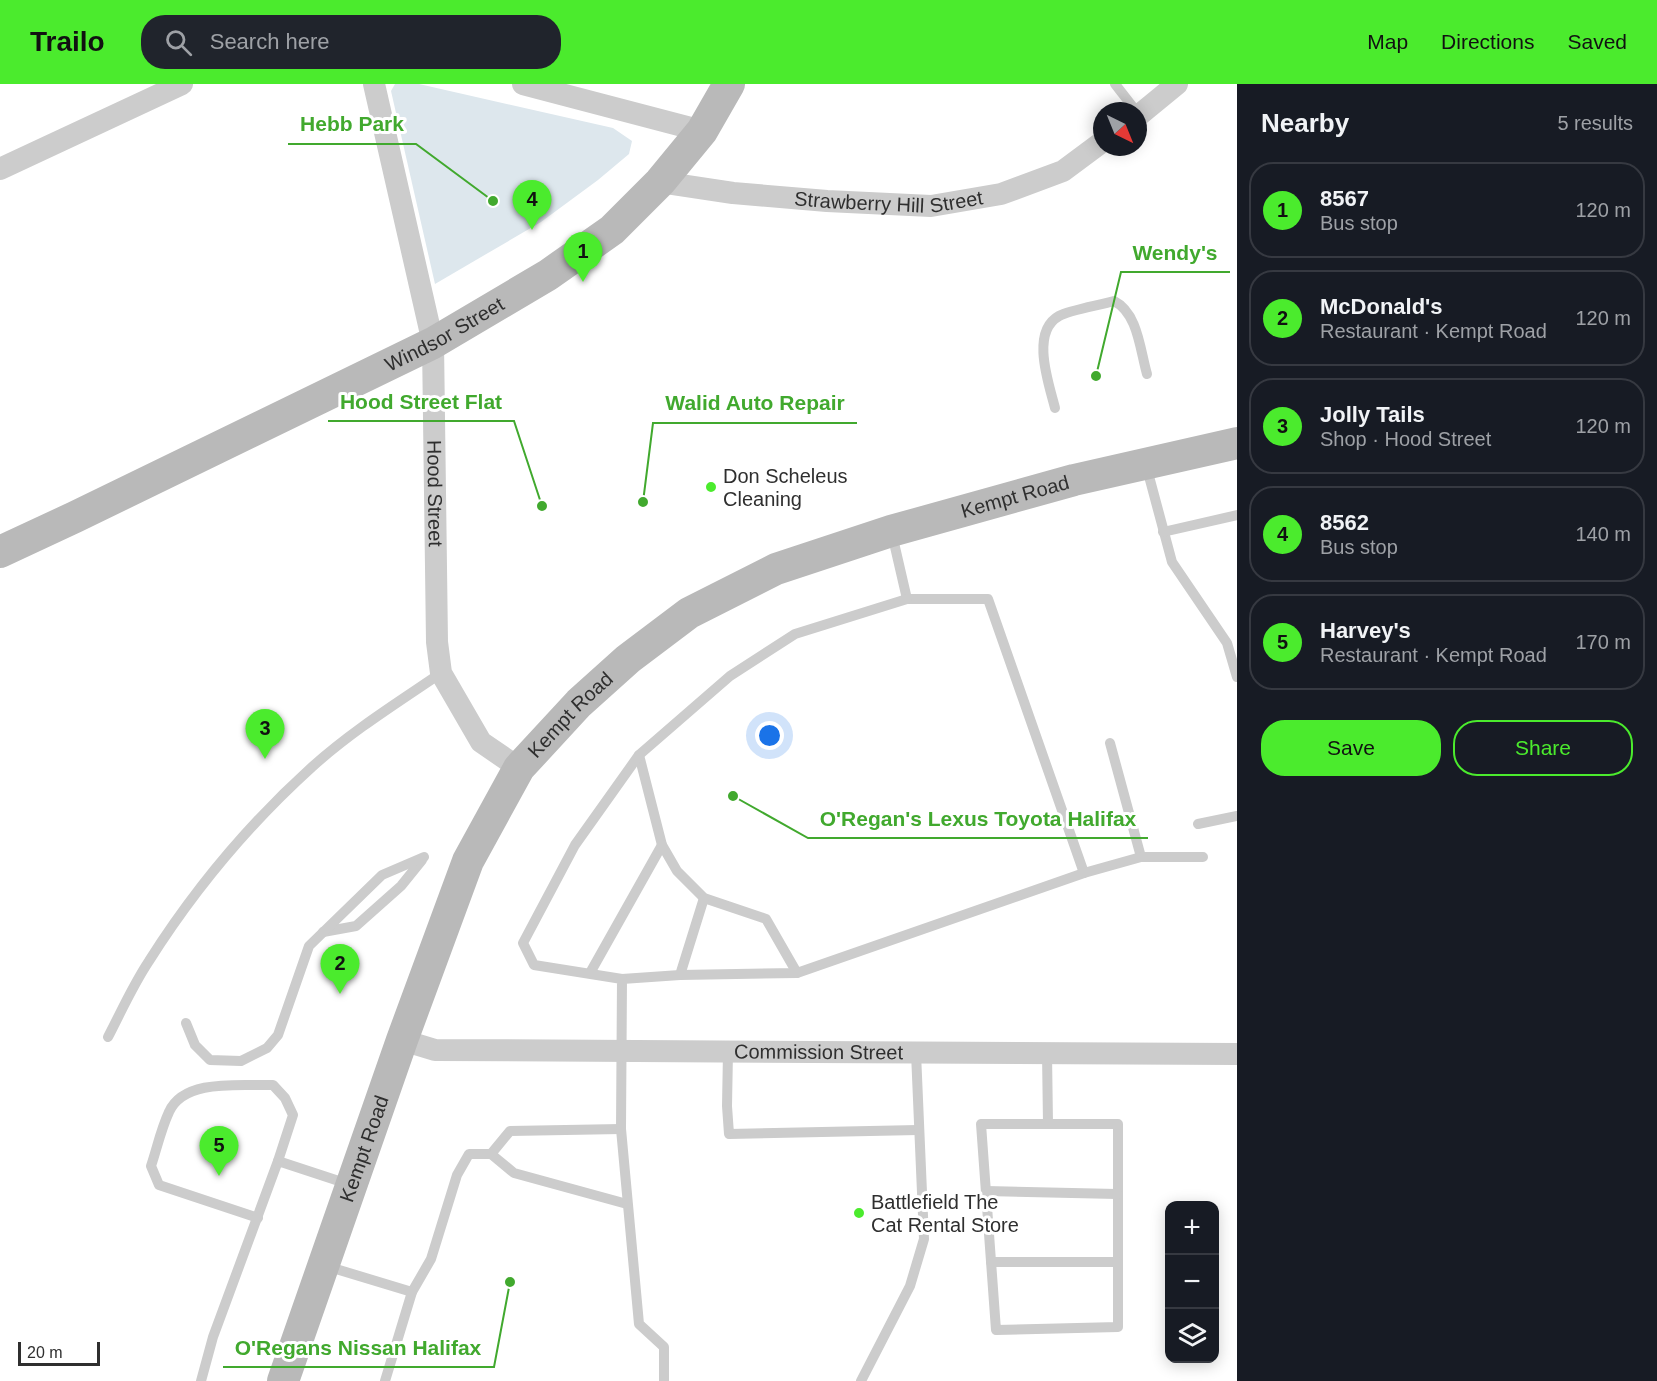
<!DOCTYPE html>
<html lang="en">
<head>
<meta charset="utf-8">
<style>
  :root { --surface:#171b24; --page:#20242c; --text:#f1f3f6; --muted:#9ea1a6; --line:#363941; --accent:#4beb2d }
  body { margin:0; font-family:Helvetica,sans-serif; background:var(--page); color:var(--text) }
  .controls { position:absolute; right:18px; bottom:18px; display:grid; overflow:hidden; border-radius:12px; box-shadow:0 3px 15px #0003 }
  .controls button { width:54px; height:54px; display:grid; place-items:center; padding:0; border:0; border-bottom:2px solid var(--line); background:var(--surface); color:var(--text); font:30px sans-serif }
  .compass { position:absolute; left:1093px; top:18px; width:54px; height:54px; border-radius:50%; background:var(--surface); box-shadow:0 3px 15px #0003; rotate:137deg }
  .scale { position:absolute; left:18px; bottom:15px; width:82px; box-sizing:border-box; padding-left:6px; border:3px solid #2f2f2f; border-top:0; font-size:16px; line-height:21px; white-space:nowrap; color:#2f2f2f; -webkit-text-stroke:4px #fff; paint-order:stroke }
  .you { position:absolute; left:770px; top:652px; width:21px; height:21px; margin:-15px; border:4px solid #fff; border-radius:50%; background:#1a73e8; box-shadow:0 0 0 9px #1a73e833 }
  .badge { display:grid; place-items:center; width:39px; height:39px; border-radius:50%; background:var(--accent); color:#111; font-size:20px; font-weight:700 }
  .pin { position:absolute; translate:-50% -50px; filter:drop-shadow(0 2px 3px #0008) }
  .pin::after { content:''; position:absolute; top:32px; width:21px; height:18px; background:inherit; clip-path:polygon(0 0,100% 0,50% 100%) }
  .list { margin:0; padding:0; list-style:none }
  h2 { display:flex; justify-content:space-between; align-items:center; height:78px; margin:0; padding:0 24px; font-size:26px }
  h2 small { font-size:20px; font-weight:400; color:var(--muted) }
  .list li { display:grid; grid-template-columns:39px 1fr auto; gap:18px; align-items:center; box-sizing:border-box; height:96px; margin:0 12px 12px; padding:0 12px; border:2px solid var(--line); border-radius:24px }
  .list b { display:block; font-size:22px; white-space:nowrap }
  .list p { margin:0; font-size:20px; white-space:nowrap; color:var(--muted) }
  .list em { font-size:20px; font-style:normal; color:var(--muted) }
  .actions { display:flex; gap:12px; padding:18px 24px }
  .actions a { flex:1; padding:14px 0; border:2px solid var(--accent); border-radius:24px; text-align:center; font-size:21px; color:var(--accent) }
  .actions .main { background:var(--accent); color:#111 }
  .icon { flex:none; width:33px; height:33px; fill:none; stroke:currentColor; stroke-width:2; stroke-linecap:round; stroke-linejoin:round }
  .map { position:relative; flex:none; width:1237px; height:1297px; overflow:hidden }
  header { display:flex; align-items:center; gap:36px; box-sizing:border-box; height:84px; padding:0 30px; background:var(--accent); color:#111 }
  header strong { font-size:28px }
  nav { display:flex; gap:33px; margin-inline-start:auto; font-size:21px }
  .search { width:420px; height:54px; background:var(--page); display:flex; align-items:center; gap:15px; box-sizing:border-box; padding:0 21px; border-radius:24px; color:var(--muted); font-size:22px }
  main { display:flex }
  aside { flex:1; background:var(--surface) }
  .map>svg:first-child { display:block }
  .green { fill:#dde7ed }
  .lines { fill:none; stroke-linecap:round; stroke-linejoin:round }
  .lane { stroke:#ccc; stroke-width:10 }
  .street { stroke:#ccc; stroke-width:22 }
  .secondary { stroke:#b9b9b9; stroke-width:32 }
  .poi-dot { fill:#4beb2d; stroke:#fff; stroke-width:2 }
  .labels { text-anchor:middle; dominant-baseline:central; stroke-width:6; stroke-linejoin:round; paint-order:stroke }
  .street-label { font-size:20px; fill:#2f2f2f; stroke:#fff }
  .poi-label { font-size:20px; fill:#2f2f2f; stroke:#fff; text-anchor:start }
  .leader { fill:none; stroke:#41a92e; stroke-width:2 }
  .callout-dot { fill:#41a92e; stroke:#fff; stroke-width:2 }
  .callout-label { font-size:21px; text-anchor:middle; font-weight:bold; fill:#41a92e; stroke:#fff; stroke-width:6; stroke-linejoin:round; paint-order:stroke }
</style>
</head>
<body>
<header>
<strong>Trailo</strong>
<div class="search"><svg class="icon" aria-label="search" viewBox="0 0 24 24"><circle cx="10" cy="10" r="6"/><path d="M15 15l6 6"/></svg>Search here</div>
<nav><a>Map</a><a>Directions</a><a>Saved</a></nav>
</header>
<main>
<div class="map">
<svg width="1237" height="1297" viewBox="0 0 1237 1297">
  <rect width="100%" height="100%" fill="#fff"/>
  <path class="green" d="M395,0h24l194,44 19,13 -3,13 -31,26 -57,42 -106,62 -44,-193z"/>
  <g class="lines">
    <g class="lane">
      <path d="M1115,0l21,27"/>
      <path d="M1055,324c-6,-24 -25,-76 4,-92 11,-6 42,-11 55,-15 24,12 26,49 33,73"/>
      <path d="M1146,381l26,97 55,81 10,34"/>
      <path d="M1163,448l74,-17"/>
      <path d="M892,450l15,65h81l96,274"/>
      <path d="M1110,659l31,114"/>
      <path d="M639,671l23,90 15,26 27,27 62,21 31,54"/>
      <path d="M1198,740l39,-8"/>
      <path d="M323,848l33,-6 45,-40 21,-26"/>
      <path d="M590,889l72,-128"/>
      <path d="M680,891l117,-2 287,-100 57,-16h62"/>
      <path d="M622,895l58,-4 24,-77"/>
      <path d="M186,939l9,22 15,15 31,1 26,-13 11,-13 31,-89 73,-71 42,-18"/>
      <path d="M108,953c13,-25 25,-52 41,-76 45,-71 100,-137 163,-194 40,-36 85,-64 129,-94"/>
      <path d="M728,968l-1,54 2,28 189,-4"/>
      <path d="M1047,969l1,71"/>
      <path d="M981,1040h137v203l-122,3z"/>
      <path d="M491,1070l19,-23 111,-2"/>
      <path d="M986,1107l131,3"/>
      <path d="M258,1134l-99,-33 -8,-19c6,-18 10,-37 18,-54 15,-34 72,-26 104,-27l12,13 8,17 -15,46"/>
      <path d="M991,1178h126"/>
      <path d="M326,1182l86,26"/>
      <path d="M201,1297l12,-44 65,-176 70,23"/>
      <path d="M385,1297l27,-89 19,-33 26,-84 12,-21h22l23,19 113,31"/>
      <path d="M664,1297v-34l-25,-23 -18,-195 1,-150 -88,-14 -11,-22 52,-98 64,-90 91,-79 65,-42 112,-35"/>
      <path d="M861,1297l49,-95 14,-47 -8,-186"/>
    </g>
    <g class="street">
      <path id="s1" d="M374,0l59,259 4,299 4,31 40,69 38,26"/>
      <path d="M523,0l179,47"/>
      <path d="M1138,32l39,-32"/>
      <path d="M0,85l182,-85"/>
      <path id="s2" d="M660,98l73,11 94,8 104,5 70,-12 62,-23 39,-29"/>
      <path id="s3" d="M402,956l33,10 802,4"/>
    </g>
    <g class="secondary">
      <path id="s4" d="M0,468l75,-35 358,-174 115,-68 64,-45 48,-48 42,-51 27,-47"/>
      <path id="s5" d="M283,1297l119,-341 66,-179 51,-93 60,-65 49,-44 61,-46 87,-44 115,-38 183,-51 163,-37"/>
    </g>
  </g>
  <g class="poi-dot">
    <circle cx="711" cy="403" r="6"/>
    <circle cx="859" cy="1129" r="6"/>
  </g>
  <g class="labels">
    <g class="street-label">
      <text stroke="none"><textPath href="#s2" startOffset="230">Strawberry Hill Street</textPath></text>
      <text stroke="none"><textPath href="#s4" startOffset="495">Windsor Street</textPath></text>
      <text stroke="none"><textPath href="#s1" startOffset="416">Hood Street</textPath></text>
      <text stroke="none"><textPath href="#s5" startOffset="1236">Kempt Road</textPath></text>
      <text stroke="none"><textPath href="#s5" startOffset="732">Kempt Road</textPath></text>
      <text stroke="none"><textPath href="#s3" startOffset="418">Commission Street</textPath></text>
      <text stroke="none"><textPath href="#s5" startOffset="246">Kempt Road</textPath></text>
    </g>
    <g class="poi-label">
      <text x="723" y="392">Don Scheleus<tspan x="723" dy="23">Cleaning</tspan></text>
      <text x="871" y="1118">Battlefield The<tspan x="871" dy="23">Cat Rental Store</tspan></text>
    </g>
  </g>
  <path class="leader" d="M493 117L416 60H288M1096 292L1121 188H1230M542 422L514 337H328M643 418L653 339H857M733 712L808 754H1148M510 1198L494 1283H223"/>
  <g class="callout-dot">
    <circle cx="493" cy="117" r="6"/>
    <circle cx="1096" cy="292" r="6"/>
    <circle cx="542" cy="422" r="6"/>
    <circle cx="643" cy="418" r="6"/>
    <circle cx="733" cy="712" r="6"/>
    <circle cx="510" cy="1198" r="6"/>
  </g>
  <g class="callout-label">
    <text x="352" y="47">Hebb Park</text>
    <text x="1175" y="176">Wendy's</text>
    <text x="421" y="325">Hood Street Flat</text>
    <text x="755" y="326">Walid Auto Repair</text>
    <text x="978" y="742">O'Regan's Lexus Toyota Halifax</text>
    <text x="358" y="1271">O'Regans Nissan Halifax</text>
  </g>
</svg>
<div class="controls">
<button>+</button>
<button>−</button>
<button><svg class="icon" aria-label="layers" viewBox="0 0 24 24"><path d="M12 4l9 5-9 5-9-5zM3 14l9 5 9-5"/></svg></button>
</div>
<svg class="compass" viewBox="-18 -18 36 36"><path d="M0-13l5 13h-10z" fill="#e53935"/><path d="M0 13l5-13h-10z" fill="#9ea1a6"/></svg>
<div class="scale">20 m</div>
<div class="you"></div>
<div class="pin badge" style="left:583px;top:198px">1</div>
<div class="pin badge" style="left:340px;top:910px">2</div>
<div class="pin badge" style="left:265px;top:675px">3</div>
<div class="pin badge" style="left:532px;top:146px">4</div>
<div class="pin badge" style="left:219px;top:1092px">5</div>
</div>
<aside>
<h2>Nearby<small>5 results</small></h2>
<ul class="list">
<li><span class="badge">1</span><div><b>8567</b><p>Bus stop</p></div><em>120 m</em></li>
<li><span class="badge">2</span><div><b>McDonald's</b><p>Restaurant · Kempt Road</p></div><em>120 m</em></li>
<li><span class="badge">3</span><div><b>Jolly Tails</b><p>Shop · Hood Street</p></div><em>120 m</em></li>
<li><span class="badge">4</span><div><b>8562</b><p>Bus stop</p></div><em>140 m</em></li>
<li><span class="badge">5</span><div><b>Harvey's</b><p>Restaurant · Kempt Road</p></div><em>170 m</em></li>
</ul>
<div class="actions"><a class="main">Save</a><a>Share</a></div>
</aside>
</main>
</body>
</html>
